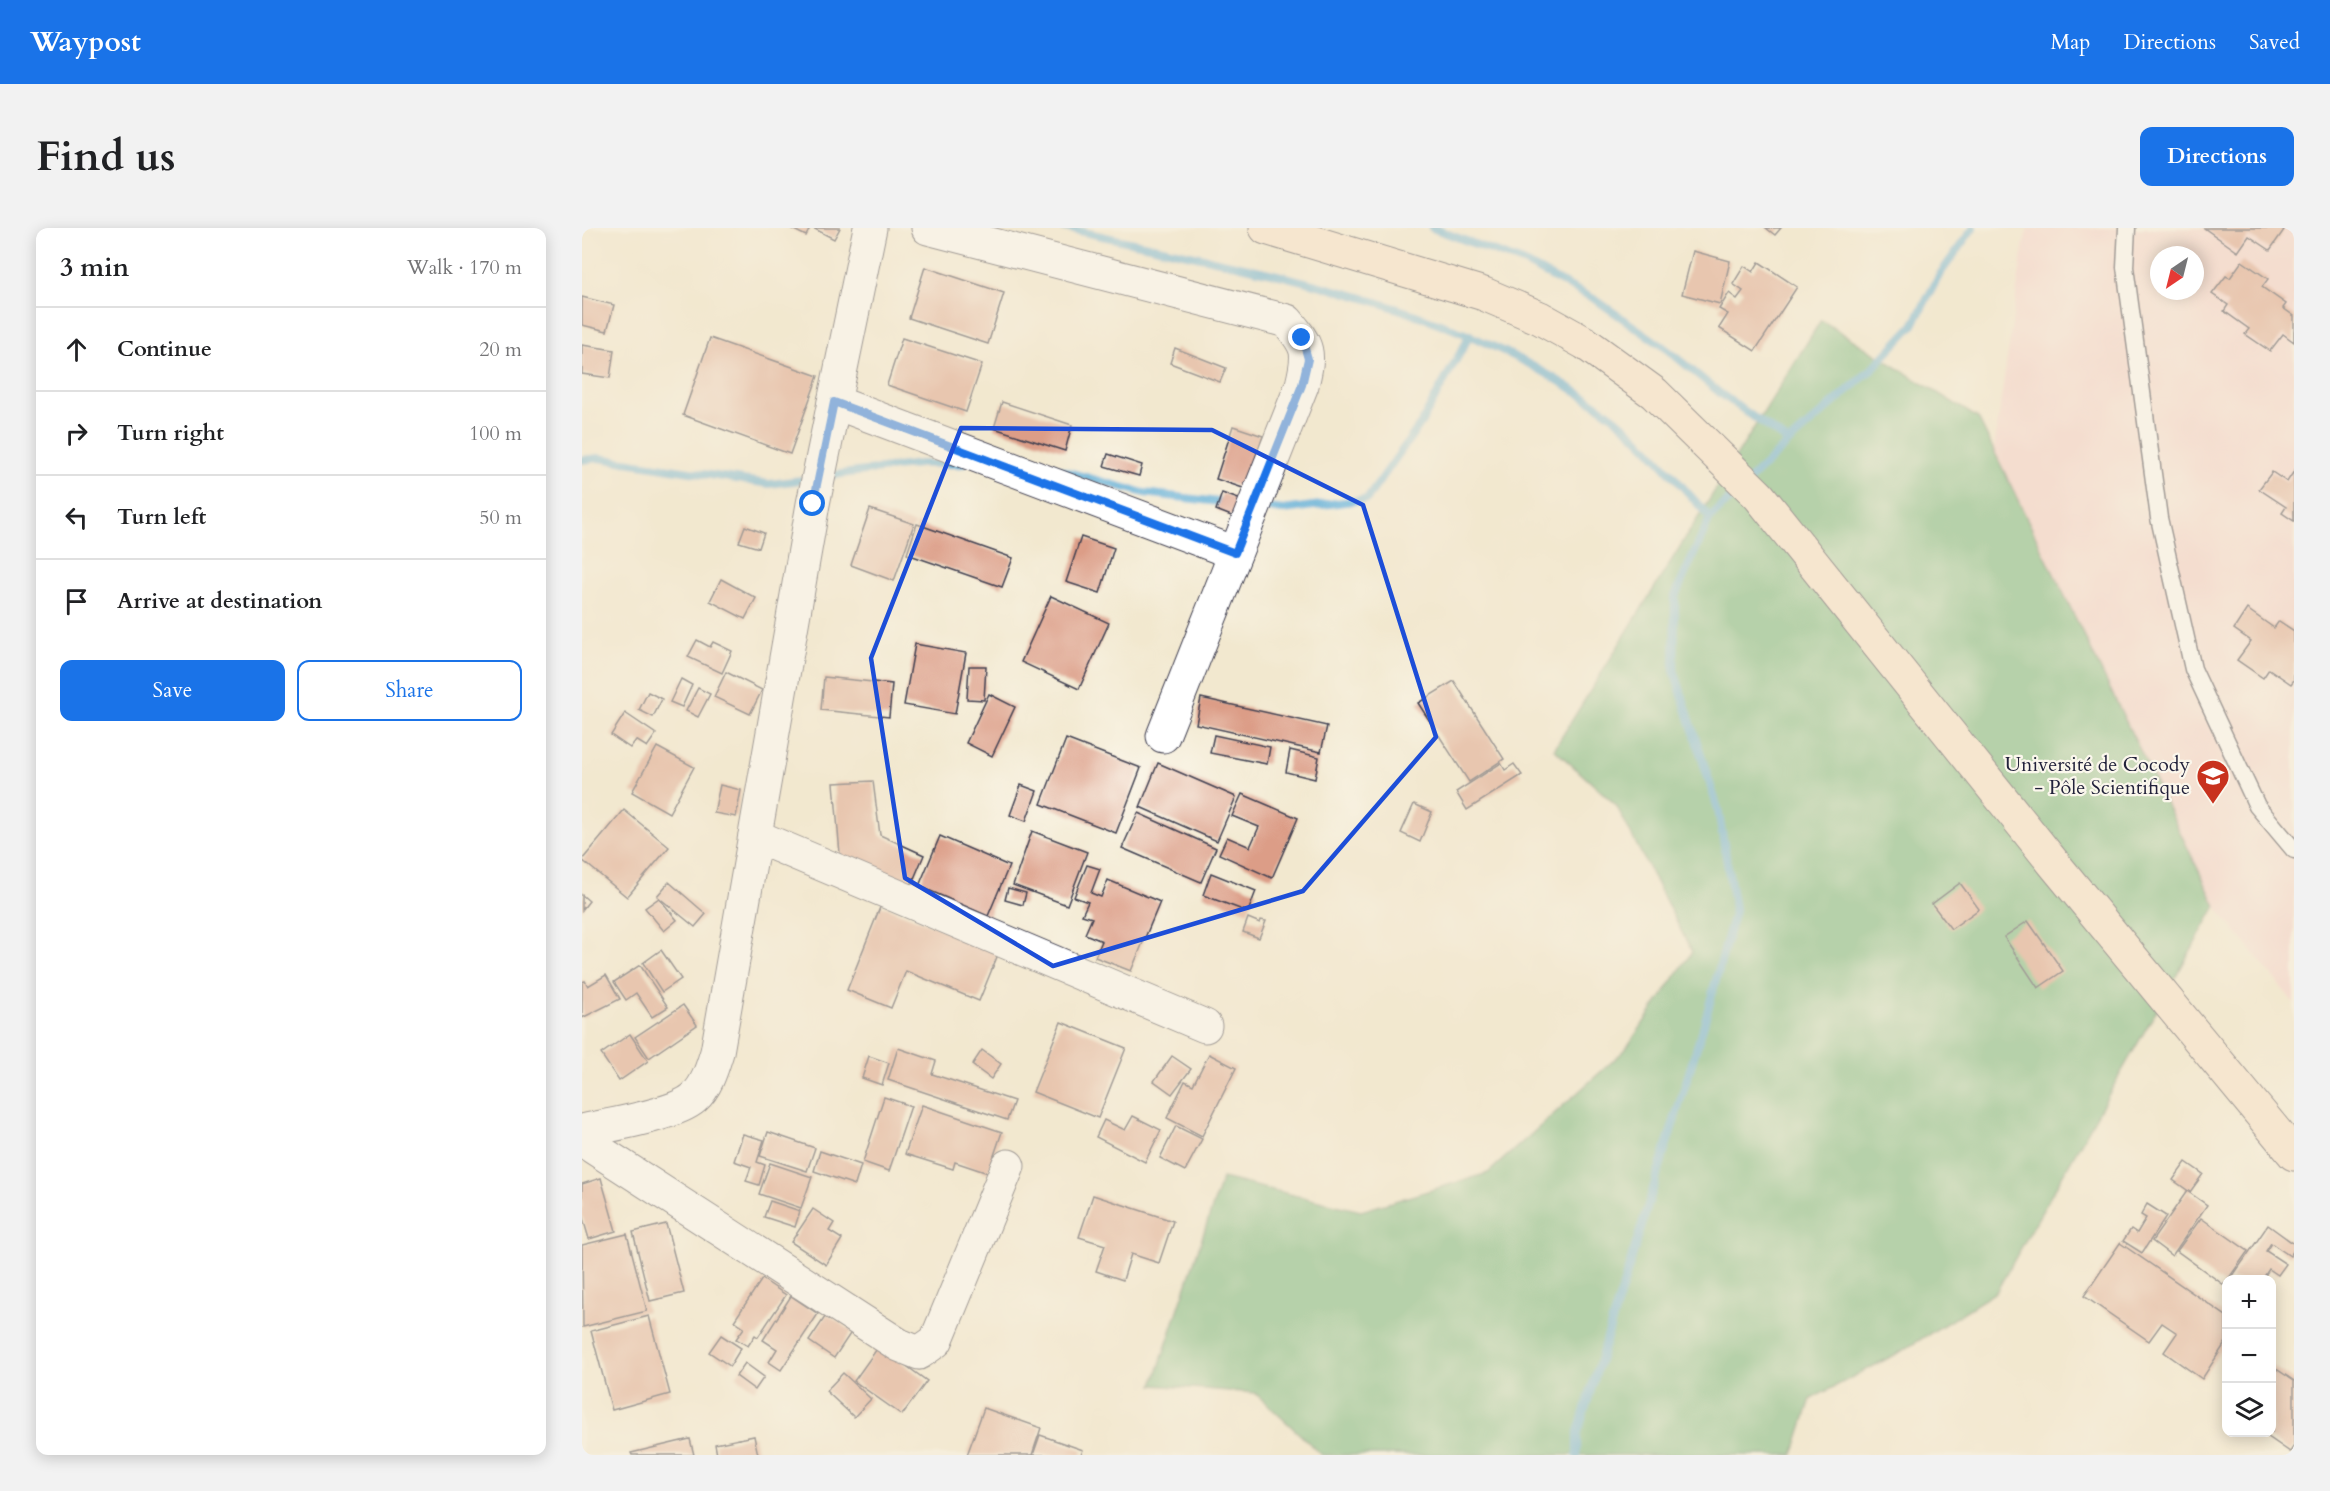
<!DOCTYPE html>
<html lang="en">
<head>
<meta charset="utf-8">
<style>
  :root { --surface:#fff; --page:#f2f2f2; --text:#202124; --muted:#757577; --line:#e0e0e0; --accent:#1a73e8 }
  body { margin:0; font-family:Cardo,serif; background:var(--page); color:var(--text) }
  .controls { position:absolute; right:18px; bottom:18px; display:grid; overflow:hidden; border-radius:12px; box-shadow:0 3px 15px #0003 }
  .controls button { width:54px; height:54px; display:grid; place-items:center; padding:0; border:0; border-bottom:2px solid var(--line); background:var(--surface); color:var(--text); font:30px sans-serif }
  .compass { position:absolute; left:1568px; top:18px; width:54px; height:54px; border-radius:50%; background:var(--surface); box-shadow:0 3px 15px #0003; rotate:215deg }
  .stop { position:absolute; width:18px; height:18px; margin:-14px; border:4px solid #1a73e8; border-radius:50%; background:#fff }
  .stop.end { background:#1a73e8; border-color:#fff; box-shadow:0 2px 6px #0008 }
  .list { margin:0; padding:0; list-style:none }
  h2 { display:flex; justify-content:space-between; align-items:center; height:78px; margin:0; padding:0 24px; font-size:26px }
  h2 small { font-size:20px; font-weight:400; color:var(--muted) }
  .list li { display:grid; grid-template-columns:39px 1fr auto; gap:18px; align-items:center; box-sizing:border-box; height:84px; padding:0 24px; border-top:2px solid var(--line) }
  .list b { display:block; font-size:22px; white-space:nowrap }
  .list em { font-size:20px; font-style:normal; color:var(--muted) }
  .actions { display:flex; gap:12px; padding:18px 24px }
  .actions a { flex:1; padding:14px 0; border:2px solid var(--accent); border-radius:12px; text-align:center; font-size:21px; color:var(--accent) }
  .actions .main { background:var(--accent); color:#fff }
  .icon { flex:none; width:33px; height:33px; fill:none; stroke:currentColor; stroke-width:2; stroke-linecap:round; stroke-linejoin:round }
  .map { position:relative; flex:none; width:1712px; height:1227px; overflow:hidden; border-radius:12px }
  header { display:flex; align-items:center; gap:36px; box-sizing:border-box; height:84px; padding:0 30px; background:var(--accent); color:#fff }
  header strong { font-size:28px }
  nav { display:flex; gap:33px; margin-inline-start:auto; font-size:21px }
  .intro { display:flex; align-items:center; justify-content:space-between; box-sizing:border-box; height:144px; padding:0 36px }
  h1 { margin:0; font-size:42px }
  .button { padding:15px 27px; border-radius:12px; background:var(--accent); color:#fff; font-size:21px; font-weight:700 }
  main { display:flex; gap:36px; padding:0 36px }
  aside { flex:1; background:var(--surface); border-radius:12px; box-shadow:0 3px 15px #0003 }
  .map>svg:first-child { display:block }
  .built { fill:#f7d0ce; fill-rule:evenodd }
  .forest { fill:#6eb67c; stroke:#486c5c; stroke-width:1.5 }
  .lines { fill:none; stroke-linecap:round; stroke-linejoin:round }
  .stream { stroke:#5cacd6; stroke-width:8 }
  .building { fill:#dc9d87 }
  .lane-casing { stroke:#414051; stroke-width:19 }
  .street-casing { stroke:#414051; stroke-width:35 }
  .secondary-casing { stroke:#414051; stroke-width:35 }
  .lane { stroke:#fff; stroke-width:16 }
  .street { stroke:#fff; stroke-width:33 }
  .secondary { stroke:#fbe5cf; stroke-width:33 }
  .route { stroke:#1a73e8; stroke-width:8 }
  .marked { fill:none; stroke:#1d4ed8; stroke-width:4.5; stroke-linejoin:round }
  .labels { text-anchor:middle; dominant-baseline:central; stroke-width:4.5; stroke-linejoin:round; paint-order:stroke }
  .poi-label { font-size:20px; fill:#22223b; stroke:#fbf7ec; text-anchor:end }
</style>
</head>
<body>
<header>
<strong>Waypost</strong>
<nav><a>Map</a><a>Directions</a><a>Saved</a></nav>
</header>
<div class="intro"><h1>Find us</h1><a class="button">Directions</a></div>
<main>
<aside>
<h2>3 min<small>Walk · 170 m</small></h2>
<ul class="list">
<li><svg class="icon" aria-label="ahead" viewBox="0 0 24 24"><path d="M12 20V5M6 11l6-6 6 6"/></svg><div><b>Continue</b></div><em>20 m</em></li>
<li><svg class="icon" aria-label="right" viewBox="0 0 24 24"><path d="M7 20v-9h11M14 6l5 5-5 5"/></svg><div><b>Turn right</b></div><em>100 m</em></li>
<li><svg class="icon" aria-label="left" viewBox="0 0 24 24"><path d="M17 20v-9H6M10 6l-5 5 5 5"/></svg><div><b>Turn left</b></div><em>50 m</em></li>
<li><svg class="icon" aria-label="arrive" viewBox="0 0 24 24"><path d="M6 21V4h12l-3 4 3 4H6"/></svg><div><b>Arrive at destination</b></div></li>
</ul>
<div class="actions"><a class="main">Save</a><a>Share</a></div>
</aside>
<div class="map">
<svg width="1712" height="1227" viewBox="0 0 1712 1227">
  <rect width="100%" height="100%" fill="#fbf7ec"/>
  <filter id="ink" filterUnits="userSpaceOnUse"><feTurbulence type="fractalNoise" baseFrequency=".0167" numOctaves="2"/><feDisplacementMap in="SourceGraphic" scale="12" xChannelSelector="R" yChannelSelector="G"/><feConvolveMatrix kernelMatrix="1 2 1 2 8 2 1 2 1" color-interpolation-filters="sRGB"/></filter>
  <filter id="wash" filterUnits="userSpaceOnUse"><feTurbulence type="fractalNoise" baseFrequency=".008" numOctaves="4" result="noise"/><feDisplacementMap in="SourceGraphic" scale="24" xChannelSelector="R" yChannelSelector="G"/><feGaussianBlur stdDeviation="1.35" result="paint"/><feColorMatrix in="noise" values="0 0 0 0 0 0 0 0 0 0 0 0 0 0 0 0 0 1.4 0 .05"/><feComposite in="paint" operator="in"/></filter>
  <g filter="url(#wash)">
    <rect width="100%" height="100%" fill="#f2e8cf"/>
    <path class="built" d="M1446,0h266v775l-323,-397 53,-364zM1577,27h36v36h-36z"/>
    <path class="forest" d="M1239,92l157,98 238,488 -220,386 -94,59 -91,48 -18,56h-471l-67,-62 -102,-8 69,-207 139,33 127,-38 137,-123 67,-98 -76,-147 -62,-56z"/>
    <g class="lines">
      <g class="stream">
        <path d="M483,0c165,37 353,66 499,156 19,12 39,24 56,38 33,29 61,63 90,96"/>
        <path d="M850,0l91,34 73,38 69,48 56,46 68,48"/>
        <path d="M0,232l17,-2 170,26 41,-5"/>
        <path d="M468,239l94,26 83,10"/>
        <path d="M244,248l94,-12h42"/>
        <path d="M1168,251l39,-37 82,-72 42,-45 27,-51 33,-46"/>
        <path d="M679,279l22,3 84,-11 54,-76 49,-88"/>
        <path d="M995,1227v-20l127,-411 31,-114 -17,-101 -44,-139 1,-74 35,-78 31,-30"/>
      </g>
    </g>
    <g id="blocks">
      <g class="building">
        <path d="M208,0h20l-4,8z"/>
        <path d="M231,0h27l-6,11z"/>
        <path d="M1184,0h15l-6,7z"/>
        <path d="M1622,0h77l3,2 -14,20 -21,-14 -11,16z"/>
        <path d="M1111,23l37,10 -10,43 -38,-10z"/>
        <path d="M1660,33l26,18 -6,8 24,17 -3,4 11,8v26l-11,-8 -13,17 -25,-17 4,-5 -25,-18 4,-6 -16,-11 14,-18 4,2z"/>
        <path d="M1177,34l38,25 -42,64 -36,-23 9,-14 -9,-5 10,-16 8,6 6,-8 -10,-7 11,-18 9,6z"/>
        <path d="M343,39l79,26 -16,51 -79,-26z"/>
        <path d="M0,69l32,8 -7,26 -25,-6z"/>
        <path d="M128,110l108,38 -28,78 -107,-39z"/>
        <path d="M320,110l80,26 -16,48 -79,-27z"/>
        <path d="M0,117l32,5 -4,28 -28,-4z"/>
        <path d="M593,120l51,20 -6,14 -50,-19z"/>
        <path d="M420,174l70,23 -7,26 -71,-23z"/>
        <path d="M651,198l30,10 -17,53 -30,-10z"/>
        <path d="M526,226l34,11 -3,11 -35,-10z"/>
        <path d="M1712,243v50l-12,-8 4,-6 -27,-18 13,-17 15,10z"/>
        <path d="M640,265l19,7 -7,17 -18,-7z"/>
        <path d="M288,281l44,15 -20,57 -43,-16z"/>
        <path d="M335,296l96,34 -11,29 -95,-33z"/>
        <path d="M163,298l19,7 -5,15 -20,-6z"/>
        <path d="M499,309l33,11 -14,45 -34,-11z"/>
        <path d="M139,351l35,19 -11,21 -35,-18z"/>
        <path d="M469,368l58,27 -30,66 -58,-27z"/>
        <path d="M1665,381l27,19 5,-7 15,10v49l-3,4 -22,-15 -6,9 -26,-18 14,-19 -17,-12z"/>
        <path d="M115,412l13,7 3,-5 19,9 -10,22 -34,-16z"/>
        <path d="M333,416l51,9 -11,61 -51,-9z"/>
        <path d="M387,438h17l-2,34 -17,-1z"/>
        <path d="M144,444l36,18 -12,24 -36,-17z"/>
        <path d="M242,449l68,7 -3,33 -68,-7z"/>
        <path d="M99,451l11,6 -10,22 -12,-5z"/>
        <path d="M872,453l50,78 -35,23 -51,-79z"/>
        <path d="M116,460l12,6 -12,23 -12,-6z"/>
        <path d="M66,464l14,7 -9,18 -14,-7z"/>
        <path d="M407,466l26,13 -23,49 -26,-13z"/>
        <path d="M619,470l126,28 -6,26 -125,-28z"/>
        <path d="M43,485l31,21 -9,13 -11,-7 -6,8 -19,-13z"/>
        <path d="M632,507l56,12 -3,17 -57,-11z"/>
        <path d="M484,511l75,29 -25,65 -75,-29z"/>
        <path d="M75,519l37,20 -25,46 -37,-21z"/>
        <path d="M708,522l29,7 -4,22 -29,-7z"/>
        <path d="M576,535l78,34 -19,44 -77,-34z"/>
        <path d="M919,535l4,7 9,-6 8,11 -55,35 -11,-18z"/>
        <path d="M291,553l7,54 44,20 -17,40 -66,-29 -7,-83z"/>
        <path d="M138,557l21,5 -5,27 -22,-4z"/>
        <path d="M439,557l16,6 -11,30 -16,-6z"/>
        <path d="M660,566l56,24 -26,60 -53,-24 8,-17 23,10 9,-20 -27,-11z"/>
        <path d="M832,576l18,8 -12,30 -19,-9z"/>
        <path d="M42,582l45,37 -42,50 -45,-37z"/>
        <path d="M556,585l78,35 -15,34 -79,-34z"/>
        <path d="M450,603l55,21 -20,53 -54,-20z"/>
        <path d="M358,608l69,30 -21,50 -69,-30z"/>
        <path d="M505,637l13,4 -9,24 10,4 7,-17 52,22 -29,69 -36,-14 7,-16 -17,-7 7,-16 -10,-3 6,-13 -14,-5z"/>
        <path d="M629,645l45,18 -8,21 -45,-17z"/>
        <path d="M87,654l37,32 -11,13 -38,-31z"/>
        <path d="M1378,655l19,26 -28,20 -19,-25z"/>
        <path d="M426,660l18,5 -3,12 -18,-5z"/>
        <path d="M0,667l7,6 -7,9z"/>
        <path d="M77,670l18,22 -13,11 -19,-23z"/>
        <path d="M299,677l118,47 -20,49 -73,-30 -15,37 -44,-18z"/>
        <path d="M666,690l12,5 1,-3 5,1 -7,17 -16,-6z"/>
        <path d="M1446,693l35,50 -25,17 -34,-51z"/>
        <path d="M79,722l20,29 -19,13 -19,-29z"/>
        <path d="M58,737l28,42 -16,10 -16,-24 -10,7 -12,-18z"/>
        <path d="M24,747l14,24 -38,19v-36l3,-1 3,5z"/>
        <path d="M101,777l14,20 -48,33 -14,-21z"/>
        <path d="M479,794l65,26 -28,70 -65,-26z"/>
        <path d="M48,806l18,27 -29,20 -18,-27z"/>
        <path d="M316,820l38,13 -4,13 82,27 -7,19 -119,-40z"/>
        <path d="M400,822l19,14 -10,15 -19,-14z"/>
        <path d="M627,826l27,14 -34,68 -35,-18 18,-37 8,4z"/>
        <path d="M287,828l20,7 -7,22 -20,-7z"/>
        <path d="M590,828l19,13 -19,25 -18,-13z"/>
        <path d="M302,869l27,9 -22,65 -26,-9z"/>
        <path d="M340,877l80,27 -14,41 -33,-11 -2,7 -48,-15z"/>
        <path d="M551,888l28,14 -16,32 -49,-25 8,-17 21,10z"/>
        <path d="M594,898l26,13 -17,32 -25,-13z"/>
        <path d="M186,904l47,16 -8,23 -47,-15z"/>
        <path d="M161,906l21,6 -7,22 8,3 -6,20 -13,-4 5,-14 -17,-6z"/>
        <path d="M238,923l41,14 -6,20 -41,-14z"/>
        <path d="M1604,934l17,12 -13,18 -17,-12z"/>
        <path d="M188,935l42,14 -11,31 -42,-14z"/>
        <path d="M19,950l15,53 -27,8 -7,-24v-31z"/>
        <path d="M1605,963l20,14 -35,51 -20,-15z"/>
        <path d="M511,967l80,26 -14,42 -28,-9 -8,26 -27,-9 9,-26 -26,-8z"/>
        <path d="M188,973l30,10 -5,16 -31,-10z"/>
        <path d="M1565,976l19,12 -24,37 -19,-12 8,-12 6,4 9,-15 -5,-3z"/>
        <path d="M231,981l21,14 -5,8 13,8 -16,26 -35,-23z"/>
        <path d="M1619,990l47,33 -24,34 -47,-34z"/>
        <path d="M84,996l18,69 -34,8 -17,-69z"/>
        <path d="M1686,997l26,19v6l-4,6 -19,-13 -5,8 20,13 -8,11 -9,-6 -7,11h-32z"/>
        <path d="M45,1006l20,77 -64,16 -1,-82z"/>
        <path d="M1538,1015l106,73v26l-24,37 -38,-27 13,-19 -15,-10 -13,18 -65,-45z"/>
        <path d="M180,1051l24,16 -28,42 -3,-2 -7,11 -12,-7 8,-11 -10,-7z"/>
        <path d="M209,1068l27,18 -37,56 -12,-8 8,-13 -14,-9z"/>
        <path d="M245,1086l25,17 -18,27 -25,-17z"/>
        <path d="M67,1088l21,78 -58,16 -21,-79z"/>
        <path d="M139,1107l20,13 -11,18 -21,-14z"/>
        <path d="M297,1118l48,35 -25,34 -48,-34z"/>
        <path d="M163,1135l19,14 -9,13 -19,-14z"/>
        <path d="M1690,1138l22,15v65l-4,6 -29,-20h11z"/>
        <path d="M261,1145l28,26 -17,18 -28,-26z"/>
        <path d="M402,1180l57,20 -9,27h-65z"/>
        <path d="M458,1207l43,15 -2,5h-48z"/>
        <path d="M172,1208l4,19h-41l-2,-11z"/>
        <path d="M108,1211l4,16h-62l-1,-2z"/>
      </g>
    </g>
  </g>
  <g filter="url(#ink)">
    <use href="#blocks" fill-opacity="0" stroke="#414051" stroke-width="1.5"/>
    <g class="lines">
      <g class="lane-casing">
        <path id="lane" d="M1545,0l-2,39 34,251 34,151 64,137 37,44"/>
      </g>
      <g class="street-casing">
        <g id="street">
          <path d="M346,0l359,93c22,26 23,31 15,64l-139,351"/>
          <path d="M252,174l401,151"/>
          <path d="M173,608l450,190"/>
          <path d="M0,903c27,-6 93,-16 112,-33 13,-12 18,-30 23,-46l96,-548 57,-276"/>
          <path d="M0,912l317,205 20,8 17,-12 72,-175"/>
        </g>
      </g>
      <g class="secondary-casing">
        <path id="secondary" d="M684,0l218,66 56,24 45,25 69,50 105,103 296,369 239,289"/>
      </g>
      <use href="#lane" class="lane"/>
      <use href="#street" class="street"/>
      <use href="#secondary" class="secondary"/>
    </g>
  </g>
  <g class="lines" filter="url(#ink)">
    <path class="route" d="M231,276l21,-102 401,151 67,-168 6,-26 -6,-21"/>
  </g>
  <path d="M0 0H1712V1227H0ZM379,200l251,2 151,75 73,232 -133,154 -250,75 -148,-88 -34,-220z" fill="#f2e8cf" fill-opacity=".55" fill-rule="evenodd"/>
  <path class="marked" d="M379,200l251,2 151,75 73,232 -133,154 -250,75 -148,-88 -34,-220z"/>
  <defs>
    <g id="university-pin" transform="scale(1.725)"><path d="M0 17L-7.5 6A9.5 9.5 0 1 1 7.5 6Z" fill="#c8321e" stroke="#fbf7ec"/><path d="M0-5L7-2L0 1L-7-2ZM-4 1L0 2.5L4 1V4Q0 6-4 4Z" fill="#fff"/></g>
  </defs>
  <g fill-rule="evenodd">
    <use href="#university-pin" x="1631" y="548"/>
  </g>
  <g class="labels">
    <g class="poi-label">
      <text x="1608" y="536">Université de Cocody<tspan x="1608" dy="23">- Pôle Scientifique</tspan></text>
    </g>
  </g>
</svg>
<div class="controls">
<button>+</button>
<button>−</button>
<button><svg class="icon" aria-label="layers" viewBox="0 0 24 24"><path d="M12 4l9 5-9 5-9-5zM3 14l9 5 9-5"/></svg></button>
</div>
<svg class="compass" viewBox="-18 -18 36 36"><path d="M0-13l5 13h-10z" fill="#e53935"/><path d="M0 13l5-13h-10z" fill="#757577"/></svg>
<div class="stop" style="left:231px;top:276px"></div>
<div class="stop end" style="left:720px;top:110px"></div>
</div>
</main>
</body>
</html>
